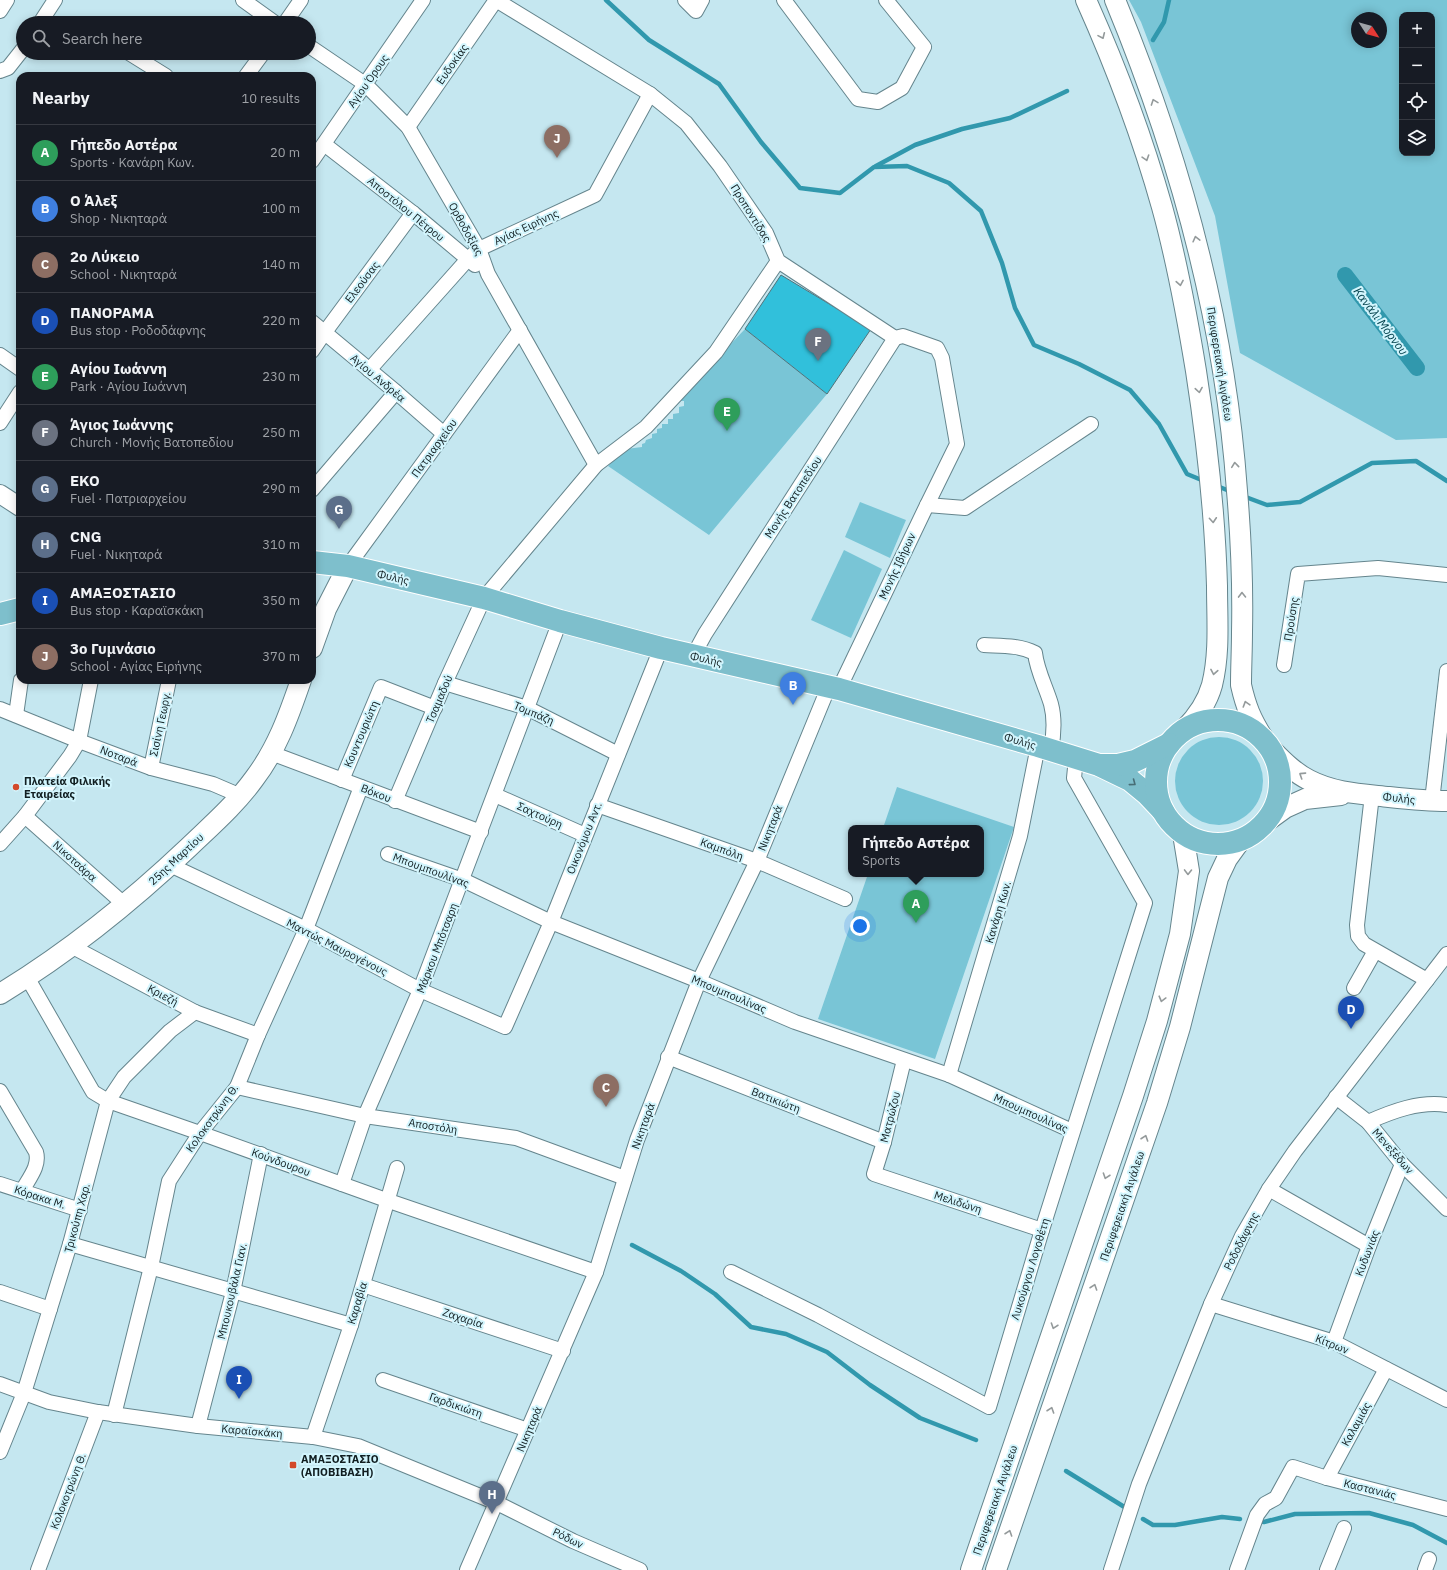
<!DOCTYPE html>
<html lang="en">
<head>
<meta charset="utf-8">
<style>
  :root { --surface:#171b24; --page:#242831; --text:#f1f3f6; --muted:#9ea1a6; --line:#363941; --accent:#2563eb }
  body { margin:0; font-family:"IBM Plex Sans",sans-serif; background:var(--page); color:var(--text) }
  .controls { position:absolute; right:12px; top:12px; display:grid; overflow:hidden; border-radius:8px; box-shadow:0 2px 10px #0003 }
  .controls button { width:36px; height:36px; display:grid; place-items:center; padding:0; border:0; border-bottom:1px solid var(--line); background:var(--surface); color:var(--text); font:20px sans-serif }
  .compass { position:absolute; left:1351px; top:12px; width:36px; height:36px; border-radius:50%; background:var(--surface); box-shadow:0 2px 10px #0003; rotate:126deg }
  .you { position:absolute; left:860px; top:926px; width:14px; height:14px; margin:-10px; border:3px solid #fff; border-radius:50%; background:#1a73e8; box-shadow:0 0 0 6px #1a73e833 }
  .badge { display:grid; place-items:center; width:26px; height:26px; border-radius:50%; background:var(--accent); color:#fff; font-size:13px; font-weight:700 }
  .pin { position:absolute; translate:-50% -33px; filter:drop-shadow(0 1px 2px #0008) }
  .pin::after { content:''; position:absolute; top:21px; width:14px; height:12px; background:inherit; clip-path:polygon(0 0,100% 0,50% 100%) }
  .popup { position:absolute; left:848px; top:825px; width:136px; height:52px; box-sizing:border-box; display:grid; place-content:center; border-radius:8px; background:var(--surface); filter:drop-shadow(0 1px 3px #0005); font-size:13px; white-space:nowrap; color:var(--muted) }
  .popup b { font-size:15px; color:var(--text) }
  .popup::after { content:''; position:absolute; left:50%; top:100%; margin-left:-8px; border:8px solid transparent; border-top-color:var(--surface) }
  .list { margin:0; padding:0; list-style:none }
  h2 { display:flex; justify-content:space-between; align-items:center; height:52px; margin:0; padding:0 16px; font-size:17px }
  h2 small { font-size:13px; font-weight:400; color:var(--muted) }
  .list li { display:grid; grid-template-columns:26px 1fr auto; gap:12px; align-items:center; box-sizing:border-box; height:56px; padding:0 16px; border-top:1px solid var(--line) }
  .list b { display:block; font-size:15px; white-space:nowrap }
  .list p { margin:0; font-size:13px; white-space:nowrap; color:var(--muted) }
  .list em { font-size:13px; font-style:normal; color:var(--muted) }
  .icon { flex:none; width:22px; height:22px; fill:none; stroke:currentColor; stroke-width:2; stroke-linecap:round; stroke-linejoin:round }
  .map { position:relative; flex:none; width:1447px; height:1570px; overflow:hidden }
  .search { position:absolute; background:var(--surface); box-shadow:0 2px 10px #0003; left:16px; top:16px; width:300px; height:44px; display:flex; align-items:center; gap:10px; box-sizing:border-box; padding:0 14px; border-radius:22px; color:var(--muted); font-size:15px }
  .panel { position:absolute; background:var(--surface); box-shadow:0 2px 10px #0003; left:16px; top:72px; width:300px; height:612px; border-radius:12px }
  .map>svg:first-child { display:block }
  .green { fill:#79c5d6; fill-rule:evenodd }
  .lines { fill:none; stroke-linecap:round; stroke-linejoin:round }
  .stream { stroke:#3198ad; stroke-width:4.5 }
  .canal { stroke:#3198ad; stroke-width:16 }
  .building { fill:#31c0db; stroke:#527178 }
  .minor-casing { stroke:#65858d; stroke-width:16 }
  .tertiary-casing { stroke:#65858d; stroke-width:20 }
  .secondary-casing { stroke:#65858d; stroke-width:22 }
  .primary-casing { stroke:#fff; stroke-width:24 }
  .minor { stroke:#fff; stroke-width:14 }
  .tertiary { stroke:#fff; stroke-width:18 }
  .secondary { stroke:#fff; stroke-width:20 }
  .primary { stroke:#7ebfcc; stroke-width:22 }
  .oneway { stroke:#949a9b }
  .oneway2 { stroke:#486e76 }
  .poi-dot { fill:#d3492a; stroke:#d2f5fd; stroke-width:1.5 }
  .labels { text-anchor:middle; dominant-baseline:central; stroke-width:4; stroke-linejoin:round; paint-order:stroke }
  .street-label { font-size:11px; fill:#111e21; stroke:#d2f5fd }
  .poi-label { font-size:11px; font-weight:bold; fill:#111e21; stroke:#d2f5fd; text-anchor:start }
  .water-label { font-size:12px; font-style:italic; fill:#003f4a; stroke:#d2f5fd }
</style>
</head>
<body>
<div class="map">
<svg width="1447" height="1570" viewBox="0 0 1447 1570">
  <rect width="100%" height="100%" fill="#c5e7f0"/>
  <g class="green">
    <path d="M1129,0h318v438l-51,2 -156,-87 -25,-137 -74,-194zM1402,15h30v138h-30zM1357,18h24v24h-24z"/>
    <path d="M745,329l82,65 -118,141 -101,-69 18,-17 16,-2v-3l3,-1 1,-3 6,-2v-4l5,-1v-4l5,-1v-4h6v-5h5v-5l6,-1v-6l5,-1v-5h-8z"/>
    <path d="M860,502l46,18 -16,38 -45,-21z"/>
    <path d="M844,550l38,19 -31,69 -40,-18z"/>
    <circle cx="1219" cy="781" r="44"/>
    <path d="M897,787l117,40 -79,232 -117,-40 50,-145h113v-46h-98z"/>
  </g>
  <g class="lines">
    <g class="stream">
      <path d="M606,0l43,40 70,44 42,58 39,46 40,5 34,-26 33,-1 42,17 32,28 21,52 13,45 19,37 45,19 51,26 29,34 28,50 17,7"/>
      <path d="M1153,40l11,-18 5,-22"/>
      <path d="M876,166l39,-21 47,-16 48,-11 57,-27"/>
      <path d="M1217,486l15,6"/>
      <path d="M1243,496l24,9 33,-3 72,-39 44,-2 31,20"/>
      <path d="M632,1245l49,26 34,23 36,33 35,7 41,18 43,33 50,33 56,22"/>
      <path d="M1066,1471l60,37"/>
      <path d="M1143,1519l10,6h22l47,-8 18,2"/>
      <path d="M1259,1521l5,1 31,-8 74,-1 44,12 34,18"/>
    </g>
    <path class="canal" d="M1345,275l72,93"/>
  </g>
  <path class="building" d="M781,275l90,54 -44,65 -82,-65z"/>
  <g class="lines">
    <g class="minor-casing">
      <g id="minor">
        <path d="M243,0l32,23"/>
        <path d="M496,0l154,94 36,29 34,43 46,67 12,28 117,77 8,-2 34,12 5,10 15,86 -30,61 -88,184"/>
        <path d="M685,0l11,11 6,-11"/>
        <path d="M784,0l74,99 20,3 24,-14 22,-41 -38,-47"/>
        <path d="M0,11l7,-11"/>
        <path d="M40,23l15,-23"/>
        <path d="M285,23l16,-23"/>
        <path d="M309,46l56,38 43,43 71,122 9,25 108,191"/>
        <path d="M129,53l37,23"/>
        <path d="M0,71l8,-3 15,-19"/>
        <path d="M246,76l17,-23"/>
        <path d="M408,127l88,-127"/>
        <path d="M324,144l89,69 62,52"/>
        <path d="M312,161l111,-161"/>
        <path d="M312,322l84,70 48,42"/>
        <path d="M312,351l13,-19 88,-119"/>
        <path d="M0,355l20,14"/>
        <path d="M369,370l99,-111 11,-10 116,-54 55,-101"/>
        <path d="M0,423l20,-31"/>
        <path d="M312,490l84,-98"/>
        <path d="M927,505l38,3 126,-84"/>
        <path d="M348,566l172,-236"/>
        <path d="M984,645c17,1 35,0 51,8 2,18 11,34 16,51 4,15 3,30 0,46"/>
        <path d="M693,656l12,-22 190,-296"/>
        <path d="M1284,665l14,-91 80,-6 69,7"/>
        <path d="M445,683l82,25 91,46"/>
        <path d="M0,709l79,32 72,27 62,16 28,12"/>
        <path d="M16,715l5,-35"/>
        <path d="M271,753l210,79"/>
        <path d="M151,768l18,-88"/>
        <path d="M342,780l39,-93 54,21"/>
        <path d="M495,795l90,40"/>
        <path d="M1372,795l-15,130 1,11 6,8 63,36"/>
        <path d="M395,801l50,-118 39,-85 112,-133 50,-38 70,-75 62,-91"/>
        <path d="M1432,801l15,-130"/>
        <path d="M597,805l160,56 88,38"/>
        <path d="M25,816l100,89"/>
        <path d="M0,844l25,-28 45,-60 9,-15 12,-61"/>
        <path d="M388,854l75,26 88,42 148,59 96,41 154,53 123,56"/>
        <path d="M170,865l136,64 114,61 85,37 46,-105 110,-274"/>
        <path d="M71,946l124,66 63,23"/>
        <path d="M27,977l66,115 15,9 92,32 189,68 207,71"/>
        <path d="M1354,988l21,-37"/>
        <path d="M668,1057l216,85"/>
        <path d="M904,1060l-20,82 -10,32 168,56"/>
        <path d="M949,1075l71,-239 18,-90"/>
        <path d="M237,1087l128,29 151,22 109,40"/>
        <path d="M0,1091l36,61c4,14 -7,26 -14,39"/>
        <path d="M1336,1097l32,25 34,42 45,45"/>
        <path d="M1368,1122c25,-11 51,-21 79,-17"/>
        <path d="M0,1184l80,26"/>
        <path d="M342,1184l23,-68 55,-126 140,-369"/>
        <path d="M1269,1189l100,57"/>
        <path d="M70,1244l281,81"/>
        <path d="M731,1272l87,43 171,92 53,-177 103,-327 -71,-125 2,-20"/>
        <path d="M363,1285l200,66"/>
        <path d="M0,1292l50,17"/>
        <path d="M1211,1304l123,38 113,58"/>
        <path d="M1334,1342l35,-96 33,-82"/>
        <path d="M383,1380l145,50"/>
        <path d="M0,1384l49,18 49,10 100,14 115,11 45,9 139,57 76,38 67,29"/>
        <path d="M114,1415l37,-148 18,-86 31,-48 37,-46 21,-52 48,-106 55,-142"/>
        <path d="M198,1426l35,-134 28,-138"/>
        <path d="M313,1437l38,-112 46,-157"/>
        <path d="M0,1452l24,-59 46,-149 38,-143 16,-24 46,-46 25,-19"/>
        <path d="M1327,1478l59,-109"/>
        <path d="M38,1570l60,-158"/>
        <path d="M467,1570l129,-298 41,-132 62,-159 58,-120 72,-175"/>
        <path d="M1111,1570l28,-86 72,-180 31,-68 27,-47 26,-38 152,-197"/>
        <path d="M1237,1570l20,-55 8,-11 11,-6 17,-31 34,11 120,31"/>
        <path d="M1327,1570l17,-42"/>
        <path d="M1425,1570l4,-11"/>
      </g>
    </g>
    <g class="tertiary-casing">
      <path id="tertiary" d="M0,494l20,13"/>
    </g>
    <g class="secondary-casing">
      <g id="secondary">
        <path d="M1086,0c30,67 56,136 76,207 15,54 25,109 34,164 11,71 19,143 21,215 0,33 3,67 -5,99 -5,18 -14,31 -28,45"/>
        <path d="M1115,0c65,157 110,321 122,491 4,47 6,94 5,141 0,18 -1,35 -1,53 5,22 10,34 22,53"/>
        <path d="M312,648l14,-39 22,-43"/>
        <path d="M1273,751c11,11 22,22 36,29 25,13 52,14 80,17 19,2 39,4 58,4"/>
        <path d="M1267,821l18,-13 20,-9 36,-4"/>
        <path d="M0,994c69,-42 131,-92 189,-147 23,-22 47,-43 65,-68 23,-30 35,-64 47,-99"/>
        <path d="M971,1570l162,-474 24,-75 23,-87 9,-63 -6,-37"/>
        <path d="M996,1570l161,-467 23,-76 38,-149 9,-19 13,-18"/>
      </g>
    </g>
    <g class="primary-casing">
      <g id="primary">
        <path d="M312,562l36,4 136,32 76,23 101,27 178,41 199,57 61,19 31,15 17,14 16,17"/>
        <path d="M0,614l20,-5"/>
        <circle cx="1218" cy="782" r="62"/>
        <path d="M1100,765h18l17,-4 34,-17"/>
      </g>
    </g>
    <use href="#minor" class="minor"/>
    <use href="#tertiary" class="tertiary"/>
    <use href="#secondary" class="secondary"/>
    <use href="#primary" class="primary"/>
  </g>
  <defs><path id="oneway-chevron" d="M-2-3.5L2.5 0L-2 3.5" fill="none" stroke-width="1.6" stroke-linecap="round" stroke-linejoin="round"/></defs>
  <g class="oneway">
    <use href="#oneway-chevron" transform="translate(1102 36) rotate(66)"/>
    <use href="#oneway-chevron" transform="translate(1154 102) rotate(-110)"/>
    <use href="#oneway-chevron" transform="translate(1146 158) rotate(72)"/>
    <use href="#oneway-chevron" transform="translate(1196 239) rotate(-104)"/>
    <use href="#oneway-chevron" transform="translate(1180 283) rotate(80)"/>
    <use href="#oneway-chevron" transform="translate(1199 390) rotate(81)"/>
    <use href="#oneway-chevron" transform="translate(1235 465) rotate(-96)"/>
    <use href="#oneway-chevron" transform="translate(1213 520) rotate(86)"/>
    <use href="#oneway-chevron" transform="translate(1242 595) rotate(-91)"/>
    <use href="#oneway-chevron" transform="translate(1214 672) rotate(100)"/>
    <use href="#oneway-chevron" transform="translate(1246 704) rotate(-107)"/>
    <use href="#oneway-chevron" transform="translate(1302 775) rotate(-147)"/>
    <use href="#oneway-chevron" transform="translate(1188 872) rotate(91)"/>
    <use href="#oneway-chevron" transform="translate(1162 999) rotate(105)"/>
    <use href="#oneway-chevron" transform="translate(1145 1138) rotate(-71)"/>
    <use href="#oneway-chevron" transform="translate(1106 1176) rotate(109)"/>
    <use href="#oneway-chevron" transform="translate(1094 1287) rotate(-71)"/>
    <use href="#oneway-chevron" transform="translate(1054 1326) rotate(109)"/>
    <use href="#oneway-chevron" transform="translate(1051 1410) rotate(-71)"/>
    <use href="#oneway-chevron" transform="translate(1009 1533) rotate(-71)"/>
  </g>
  <use class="oneway2" href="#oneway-chevron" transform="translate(1133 783) rotate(37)"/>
  <g class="poi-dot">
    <circle cx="16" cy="787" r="4"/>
    <rect x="289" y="1461" width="8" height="8" rx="2"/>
  </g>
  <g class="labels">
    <g class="street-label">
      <text transform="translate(452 64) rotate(-55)">Ευδοκίας</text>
      <text transform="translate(368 81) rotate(-55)">Αγίου Όρους</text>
      <text transform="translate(406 209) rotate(39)">Αποστόλου Πέτρου</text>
      <text transform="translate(751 213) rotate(58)">Προποντίδας</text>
      <text transform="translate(526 227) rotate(-25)">Αγίας Ειρήνης</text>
      <text transform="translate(466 229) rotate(61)">Ορθοδοξίας</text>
      <text transform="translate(362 282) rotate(-53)">Ελεούσας</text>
      <text transform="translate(1220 364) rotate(81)">Περιφερειακή Αιγάλεω</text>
      <text transform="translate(378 378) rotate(40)">Αγίου Ανδρέα</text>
      <text transform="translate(434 448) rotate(-54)">Πατριαρχείου</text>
      <text transform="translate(793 497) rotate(-57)">Μονής Βατοπεδίου</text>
      <text transform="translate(897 566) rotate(-65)">Μονής Ιβήρων</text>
      <text transform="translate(393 577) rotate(13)">Φυλής</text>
      <text transform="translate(1291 619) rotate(-81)">Προύσης</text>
      <text transform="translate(706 659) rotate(13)">Φυλής</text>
      <text transform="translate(439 699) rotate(-67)">Τσαμαδού</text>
      <text transform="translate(534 713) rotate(23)">Τομπάζη</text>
      <text transform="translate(160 724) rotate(-78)">Σισίνη Γεωργ.</text>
      <text transform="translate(361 734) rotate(-67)">Κουντουριώτη</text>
      <text transform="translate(1020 741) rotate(16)">Φυλής</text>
      <text transform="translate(119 756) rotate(21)">Νοταρά</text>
      <text transform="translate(376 793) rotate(21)">Βόκου</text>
      <text transform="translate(1399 798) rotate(6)">Φυλής</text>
      <text transform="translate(540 815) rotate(24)">Σαχτούρη</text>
      <text transform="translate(770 828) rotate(-68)">Νικηταρά</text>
      <text transform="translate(584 838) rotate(-68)">Οικονόμου Αντ.</text>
      <text transform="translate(722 849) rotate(20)">Καμπόλη</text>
      <text transform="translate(176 859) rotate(-43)">25ης Μαρτίου</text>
      <text transform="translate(75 861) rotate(42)">Νικοτσάρα</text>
      <text transform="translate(431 870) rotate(20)">Μπουμπουλίνας</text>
      <text transform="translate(998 912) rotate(-73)">Κανάρη Κων.</text>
      <text transform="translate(337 947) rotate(27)">Μαντώς Μαυρογένους</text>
      <text transform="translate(437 948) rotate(-69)">Μάρκου Μπότσαρη</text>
      <text transform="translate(729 994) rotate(23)">Μπουμπουλίνας</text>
      <text transform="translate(163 995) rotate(28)">Κριεζή</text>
      <text transform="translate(776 1100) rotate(21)">Βατικιώτη</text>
      <text transform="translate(1031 1113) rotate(24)">Μπουμπουλίνας</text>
      <text transform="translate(890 1117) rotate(-76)">Ματρώζου</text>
      <text transform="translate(212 1118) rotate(-54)">Κολοκοτρώνη Θ.</text>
      <text transform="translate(433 1126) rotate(9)">Αποστόλη</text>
      <text transform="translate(643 1126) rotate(-70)">Νικηταρά</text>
      <text transform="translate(1393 1151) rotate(49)">Μενεξέδων</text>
      <text transform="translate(281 1162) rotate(20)">Κούνδουρου</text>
      <text transform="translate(40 1197) rotate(18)">Κόρακα Μ.</text>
      <text transform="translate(958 1202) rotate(18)">Μελιδώνη</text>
      <text transform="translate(1122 1206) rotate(-71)">Περιφερειακή Αιγάλεω</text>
      <text transform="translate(77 1218) rotate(-75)">Τρικούπη Χαρ.</text>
      <text transform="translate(1241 1241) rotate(-63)">Ροδοδάφνης</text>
      <text transform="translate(1367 1253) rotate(-69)">Κυδωνιάς</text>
      <text transform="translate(1030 1269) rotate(-73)">Λυκούργου Λογοθέτη</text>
      <text transform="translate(232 1291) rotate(-77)">Μπουκουβάλα Γιαν.</text>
      <text transform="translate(357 1303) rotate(-73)">Καραβία</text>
      <text transform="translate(463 1318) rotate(18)">Ζαχαρία</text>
      <text transform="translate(1332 1344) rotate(22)">Κίτρων</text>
      <text transform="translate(456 1405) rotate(19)">Γαρδικιώτη</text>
      <text transform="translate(1356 1424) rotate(-61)">Καλαμιάς</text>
      <text transform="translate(529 1429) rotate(-67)">Νικηταρά</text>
      <text transform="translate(252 1431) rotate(5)">Καραϊσκάκη</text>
      <text transform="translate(1370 1489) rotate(14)">Καστανιάς</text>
      <text transform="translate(68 1491) rotate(-69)">Κολοκοτρώνη Θ.</text>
      <text transform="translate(995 1500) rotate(-71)">Περιφερειακή Αιγάλεω</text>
      <text transform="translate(568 1538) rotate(26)">Ρόδων</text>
    </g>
    <g class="poi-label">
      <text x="24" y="781">Πλατεία Φιλικής<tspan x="24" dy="13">Εταιρείας</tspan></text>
      <text x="301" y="1459">ΑΜΑΞΟΣΤΑΣΙΟ<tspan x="301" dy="13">(ΑΠΟΒΙΒΑΣΗ)</tspan></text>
    </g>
    <g class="water-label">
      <text transform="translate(1381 321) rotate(53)">Κανάλι Μόρνου</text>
    </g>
  </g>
</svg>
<div class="controls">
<button>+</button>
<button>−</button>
<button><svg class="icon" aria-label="locate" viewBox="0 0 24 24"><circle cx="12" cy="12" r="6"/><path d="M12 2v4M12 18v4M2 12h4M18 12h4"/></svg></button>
<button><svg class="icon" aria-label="layers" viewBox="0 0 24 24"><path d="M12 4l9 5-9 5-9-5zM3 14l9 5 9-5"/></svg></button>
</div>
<svg class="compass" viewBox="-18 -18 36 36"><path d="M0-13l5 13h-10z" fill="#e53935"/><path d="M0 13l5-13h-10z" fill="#9ea1a6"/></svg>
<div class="you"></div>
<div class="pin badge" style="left:916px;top:923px;background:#2e9e5b">A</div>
<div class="popup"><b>Γήπεδο Αστέρα</b>Sports</div>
<div class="pin badge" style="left:793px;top:705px;background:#3f7fe0">B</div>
<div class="pin badge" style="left:606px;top:1107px;background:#8d6e63">C</div>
<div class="pin badge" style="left:1351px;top:1029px;background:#1a4fb4">D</div>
<div class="pin badge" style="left:727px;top:431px;background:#2e9e5b">E</div>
<div class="pin badge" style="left:818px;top:361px;background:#6b7280">F</div>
<div class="pin badge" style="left:339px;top:529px;background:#5c6f8a">G</div>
<div class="pin badge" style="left:492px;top:1514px;background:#5c6f8a">H</div>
<div class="pin badge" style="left:239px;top:1399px;background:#1a4fb4">I</div>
<div class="pin badge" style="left:557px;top:158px;background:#8d6e63">J</div>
<div class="search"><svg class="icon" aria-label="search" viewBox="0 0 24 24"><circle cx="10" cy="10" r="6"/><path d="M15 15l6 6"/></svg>Search here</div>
<section class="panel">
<h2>Nearby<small>10 results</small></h2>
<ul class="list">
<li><span class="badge" style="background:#2e9e5b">A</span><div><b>Γήπεδο Αστέρα</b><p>Sports · Κανάρη Κων.</p></div><em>20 m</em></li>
<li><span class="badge" style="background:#3f7fe0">B</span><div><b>Ο Άλεξ</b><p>Shop · Νικηταρά</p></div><em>100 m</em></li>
<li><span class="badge" style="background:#8d6e63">C</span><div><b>2ο Λύκειο</b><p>School · Νικηταρά</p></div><em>140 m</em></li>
<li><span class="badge" style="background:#1a4fb4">D</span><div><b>ΠΑΝΟΡΑΜΑ</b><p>Bus stop · Ροδοδάφνης</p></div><em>220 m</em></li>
<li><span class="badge" style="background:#2e9e5b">E</span><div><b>Αγίου Ιωάννη</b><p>Park · Αγίου Ιωάννη</p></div><em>230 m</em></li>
<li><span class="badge" style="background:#6b7280">F</span><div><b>Άγιος Ιωάννης</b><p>Church · Μονής Βατοπεδίου</p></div><em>250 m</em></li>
<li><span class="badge" style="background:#5c6f8a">G</span><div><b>EKO</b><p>Fuel · Πατριαρχείου</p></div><em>290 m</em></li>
<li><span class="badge" style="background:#5c6f8a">H</span><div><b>CNG</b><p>Fuel · Νικηταρά</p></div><em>310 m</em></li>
<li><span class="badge" style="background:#1a4fb4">I</span><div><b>ΑΜΑΞΟΣΤΑΣΙΟ</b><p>Bus stop · Καραϊσκάκη</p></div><em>350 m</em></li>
<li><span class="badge" style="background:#8d6e63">J</span><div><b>3ο Γυμνάσιο</b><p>School · Αγίας Ειρήνης</p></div><em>370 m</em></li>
</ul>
</section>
</div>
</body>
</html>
